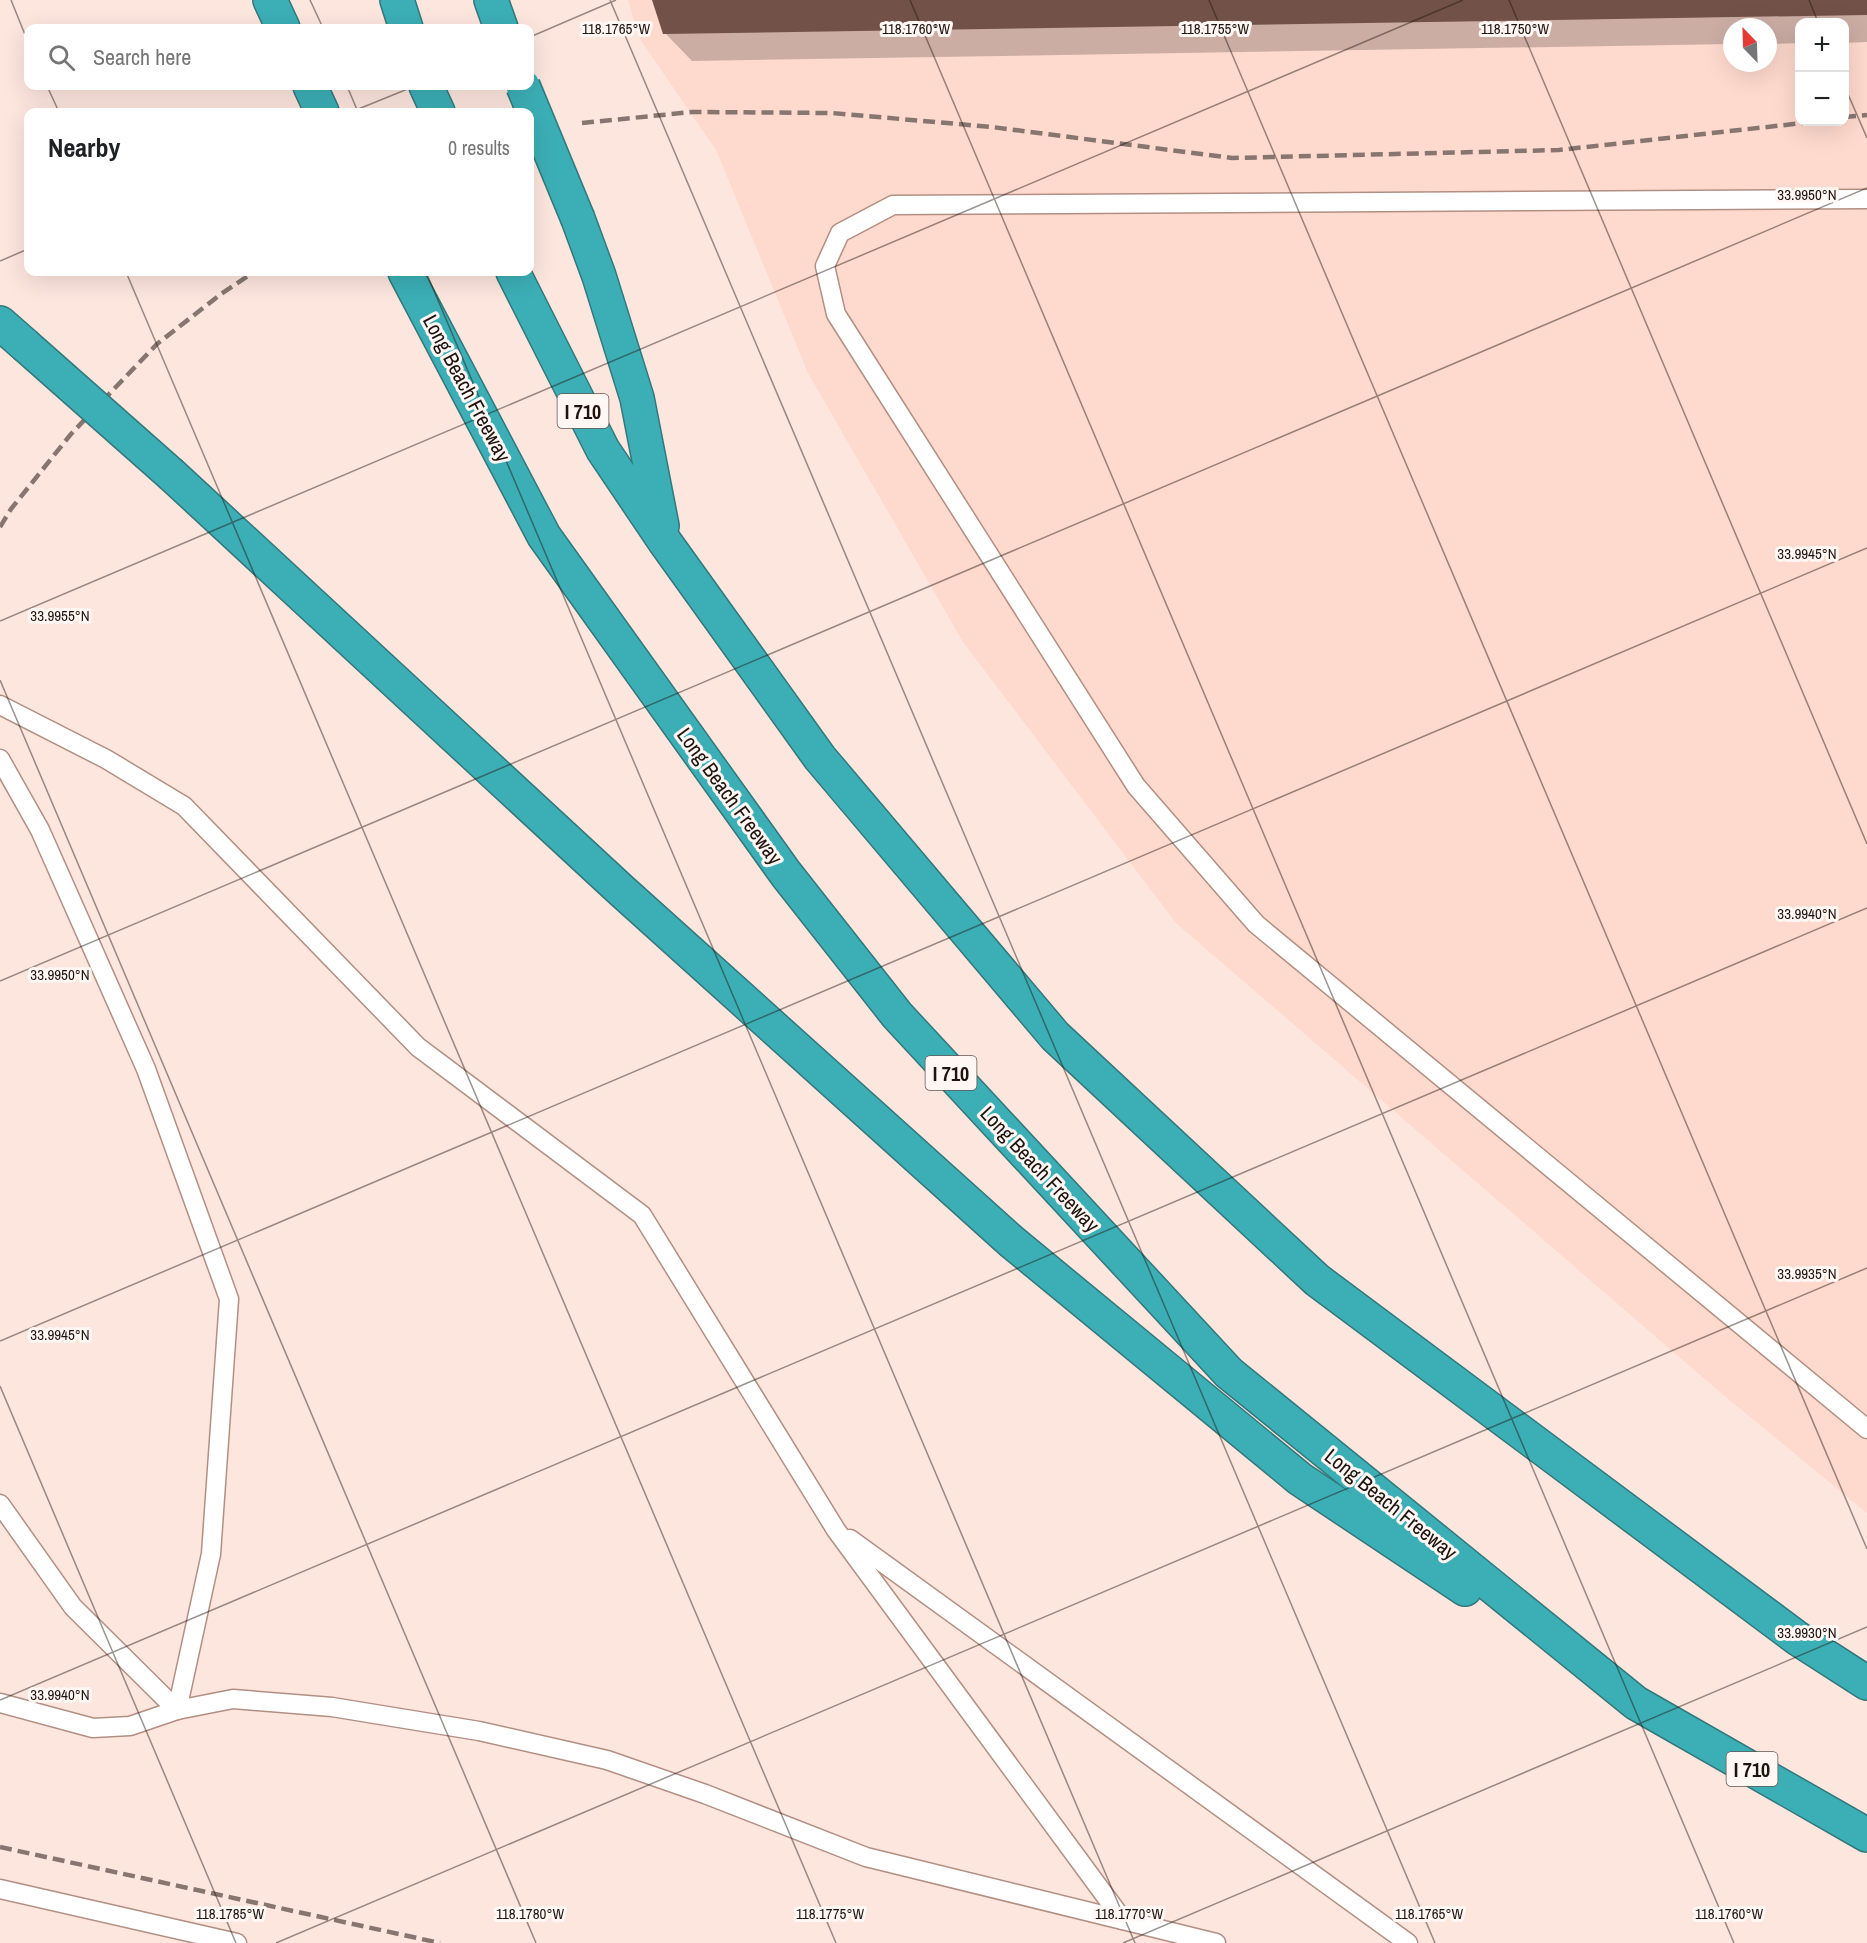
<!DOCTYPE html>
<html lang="en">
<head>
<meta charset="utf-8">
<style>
  :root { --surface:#fff; --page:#f2f2f2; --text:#202124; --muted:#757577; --line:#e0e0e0 }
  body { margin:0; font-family:"Archivo Narrow",sans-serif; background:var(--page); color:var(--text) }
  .controls { position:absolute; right:18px; top:18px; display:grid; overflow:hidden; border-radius:12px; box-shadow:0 6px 24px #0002 }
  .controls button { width:54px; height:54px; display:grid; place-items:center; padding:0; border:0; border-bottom:2px solid var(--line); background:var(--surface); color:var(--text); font:30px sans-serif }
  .compass { position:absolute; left:1723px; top:18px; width:54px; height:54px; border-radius:50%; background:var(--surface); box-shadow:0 6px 24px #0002; rotate:337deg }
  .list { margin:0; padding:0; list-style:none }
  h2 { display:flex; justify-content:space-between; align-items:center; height:78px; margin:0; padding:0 24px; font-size:26px }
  h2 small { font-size:20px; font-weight:400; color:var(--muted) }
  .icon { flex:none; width:33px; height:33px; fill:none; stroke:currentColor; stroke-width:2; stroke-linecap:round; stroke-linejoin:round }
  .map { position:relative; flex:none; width:1867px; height:1943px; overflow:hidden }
  .search { position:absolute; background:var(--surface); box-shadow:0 6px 24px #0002; left:24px; top:24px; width:510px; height:66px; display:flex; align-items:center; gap:15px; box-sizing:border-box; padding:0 21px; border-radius:12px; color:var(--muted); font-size:22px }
  .panel { position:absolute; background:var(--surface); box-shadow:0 6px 24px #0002; left:24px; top:108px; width:510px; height:168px; border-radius:12px }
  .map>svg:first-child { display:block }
  .built { fill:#fed9cd; fill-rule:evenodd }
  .shadow { fill:#0003 }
  .building { fill:#725248 }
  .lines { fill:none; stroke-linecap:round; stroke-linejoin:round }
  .service-casing { stroke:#b28f83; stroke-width:21 }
  .motorway-casing { stroke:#32787c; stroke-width:36 }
  .service { stroke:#fff; stroke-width:18 }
  .motorway { stroke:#3cafb6; stroke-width:33 }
  .rail { stroke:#877670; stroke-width:4.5; stroke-dasharray:12 6; stroke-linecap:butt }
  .motorway-bridge-casing { stroke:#32787c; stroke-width:36; stroke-linecap:butt }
  .motorway-bridge { stroke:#3cafb6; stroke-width:33 }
  .ticks { fill:none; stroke:#1f130f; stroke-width:1.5; stroke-opacity:0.45 }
  .labels { text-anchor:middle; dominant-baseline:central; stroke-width:6; stroke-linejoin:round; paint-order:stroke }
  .shield { fill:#fef7f4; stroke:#625754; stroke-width:1.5 }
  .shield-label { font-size:20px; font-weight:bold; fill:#1f130f }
  .street-label { font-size:21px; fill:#1f130f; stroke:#fef7f4 }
  .ticks-label { font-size:15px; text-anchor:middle; fill:#1f130f; stroke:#fef7f4; stroke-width:6; stroke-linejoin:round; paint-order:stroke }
</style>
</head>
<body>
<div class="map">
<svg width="1867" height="1943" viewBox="0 0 1867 1943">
  <rect width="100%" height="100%" fill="#fde6de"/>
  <path class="built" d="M628,0h1239v1513l-146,-120 -545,-470 -213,-281 -155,-269 -92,-223 -76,-111zM1800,22h44v100h-44zM1732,27h36v36h-36z"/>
  <path class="shadow" d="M654,0h1213v42l-23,1v-21h-44v21l-32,1v-17h-36v17l-1040,17 -27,-28z"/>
  <path class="building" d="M652,0h1215v15l-1204,19z"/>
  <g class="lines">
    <g class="service-casing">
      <g id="service">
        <path d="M1867,199l-974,6 -53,28 -15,33 11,48 300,472 120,138 611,505"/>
        <path d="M0,705l106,54 78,47 234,241 224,168 194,315 287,390"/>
        <path d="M0,759l40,71 106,239 83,230 -18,255 -34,156"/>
        <path d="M0,1504l73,103 104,103"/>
        <path d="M850,1539l558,404"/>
        <path d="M0,1703l93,25 37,-2 47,-16 56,-11 99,8 147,24 128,29 98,34 161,63 350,86"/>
        <path d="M0,1889l237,54"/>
      </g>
    </g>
    <g class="motorway-casing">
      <g id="motorway">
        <path d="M270,0l13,28"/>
        <path d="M397,0l9,28"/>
        <path d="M491,0l10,28"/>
        <path d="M310,86l12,26"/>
        <path d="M426,86l12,26"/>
        <path d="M578,219l21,57 38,122 25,128"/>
        <path d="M405,272l139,264 242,338 111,141 332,358 407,330 231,132"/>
        <path d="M513,272l90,178 62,92 155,216 235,278 262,244 480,358 70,45"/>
        <path d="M0,323l25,22"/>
        <path d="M172,475l450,416 390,351 288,237 165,110"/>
      </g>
    </g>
    <use href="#service" class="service"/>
    <use href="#motorway" class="motorway"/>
    <g class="rail">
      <path d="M1844,117l23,-2"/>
      <path d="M582,123l110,-11 140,1 160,14 240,31 327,-8 253,-28"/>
      <path d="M0,527l11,-18 60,-75 86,-90 64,-50 33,-22"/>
      <path d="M0,1847l440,96"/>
    </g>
    <g class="motorway-bridge-casing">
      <g id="motorway-bridge">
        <path d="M523,86l55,133"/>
        <path d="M25,345l147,130"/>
      </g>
    </g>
    <use href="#motorway-bridge" class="motorway-bridge"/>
  </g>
  <path class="ticks" d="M11,0l17,42M310,0l13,28M610,0l825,1943M910,0l824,1943M1209,0l658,1549M1509,0l358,844M1809,0l9,22M530,37l86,-37M1844,85l23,53M47,86l12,26M347,86l11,26M351,112l64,-26M0,261l28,-12M126,272l710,1671M426,272l709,1671M0,621l1463,-621M0,680l536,1263M0,981l1867,-793M0,1341l1867,-793M0,1386l236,557M0,1700l1867,-792M276,1943l1591,-675M1123,1943l744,-316"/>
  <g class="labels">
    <g class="shield">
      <rect x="557.5" y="394" width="51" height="34" rx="4.5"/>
      <rect x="925.5" y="1056" width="51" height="34" rx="4.5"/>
      <rect x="1726.5" y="1752" width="51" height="34" rx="4.5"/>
    </g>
    <g class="shield-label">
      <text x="583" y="411">I 710</text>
      <text x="951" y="1073">I 710</text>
      <text x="1752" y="1769">I 710</text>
    </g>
    <g class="street-label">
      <text transform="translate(467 388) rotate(62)">Long Beach Freeway</text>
      <text transform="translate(730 796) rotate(54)">Long Beach Freeway</text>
      <text transform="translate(1040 1169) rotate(47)">Long Beach Freeway</text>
      <text transform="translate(1391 1504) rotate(39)">Long Beach Freeway</text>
    </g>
  </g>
  <g class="ticks-label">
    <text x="616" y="34">118.1765°W</text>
    <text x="916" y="34">118.1760°W</text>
    <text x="1215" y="34">118.1755°W</text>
    <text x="1515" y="34">118.1750°W</text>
    <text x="1807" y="200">33.9950°N</text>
    <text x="1807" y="559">33.9945°N</text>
    <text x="60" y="621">33.9955°N</text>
    <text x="1807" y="919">33.9940°N</text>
    <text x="60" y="980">33.9950°N</text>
    <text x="1807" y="1279">33.9935°N</text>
    <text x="60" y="1340">33.9945°N</text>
    <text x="1807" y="1638">33.9930°N</text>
    <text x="60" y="1700">33.9940°N</text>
    <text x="230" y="1919">118.1785°W</text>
    <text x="530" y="1919">118.1780°W</text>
    <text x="830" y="1919">118.1775°W</text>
    <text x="1129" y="1919">118.1770°W</text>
    <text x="1429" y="1919">118.1765°W</text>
    <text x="1729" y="1919">118.1760°W</text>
  </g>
</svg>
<div class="controls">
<button>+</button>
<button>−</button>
</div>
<svg class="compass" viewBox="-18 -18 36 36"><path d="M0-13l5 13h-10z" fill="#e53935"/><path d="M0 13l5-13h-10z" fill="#757577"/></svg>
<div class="search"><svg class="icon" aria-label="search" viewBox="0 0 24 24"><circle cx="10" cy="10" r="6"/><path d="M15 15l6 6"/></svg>Search here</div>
<section class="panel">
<h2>Nearby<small>0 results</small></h2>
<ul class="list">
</ul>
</section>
</div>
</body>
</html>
